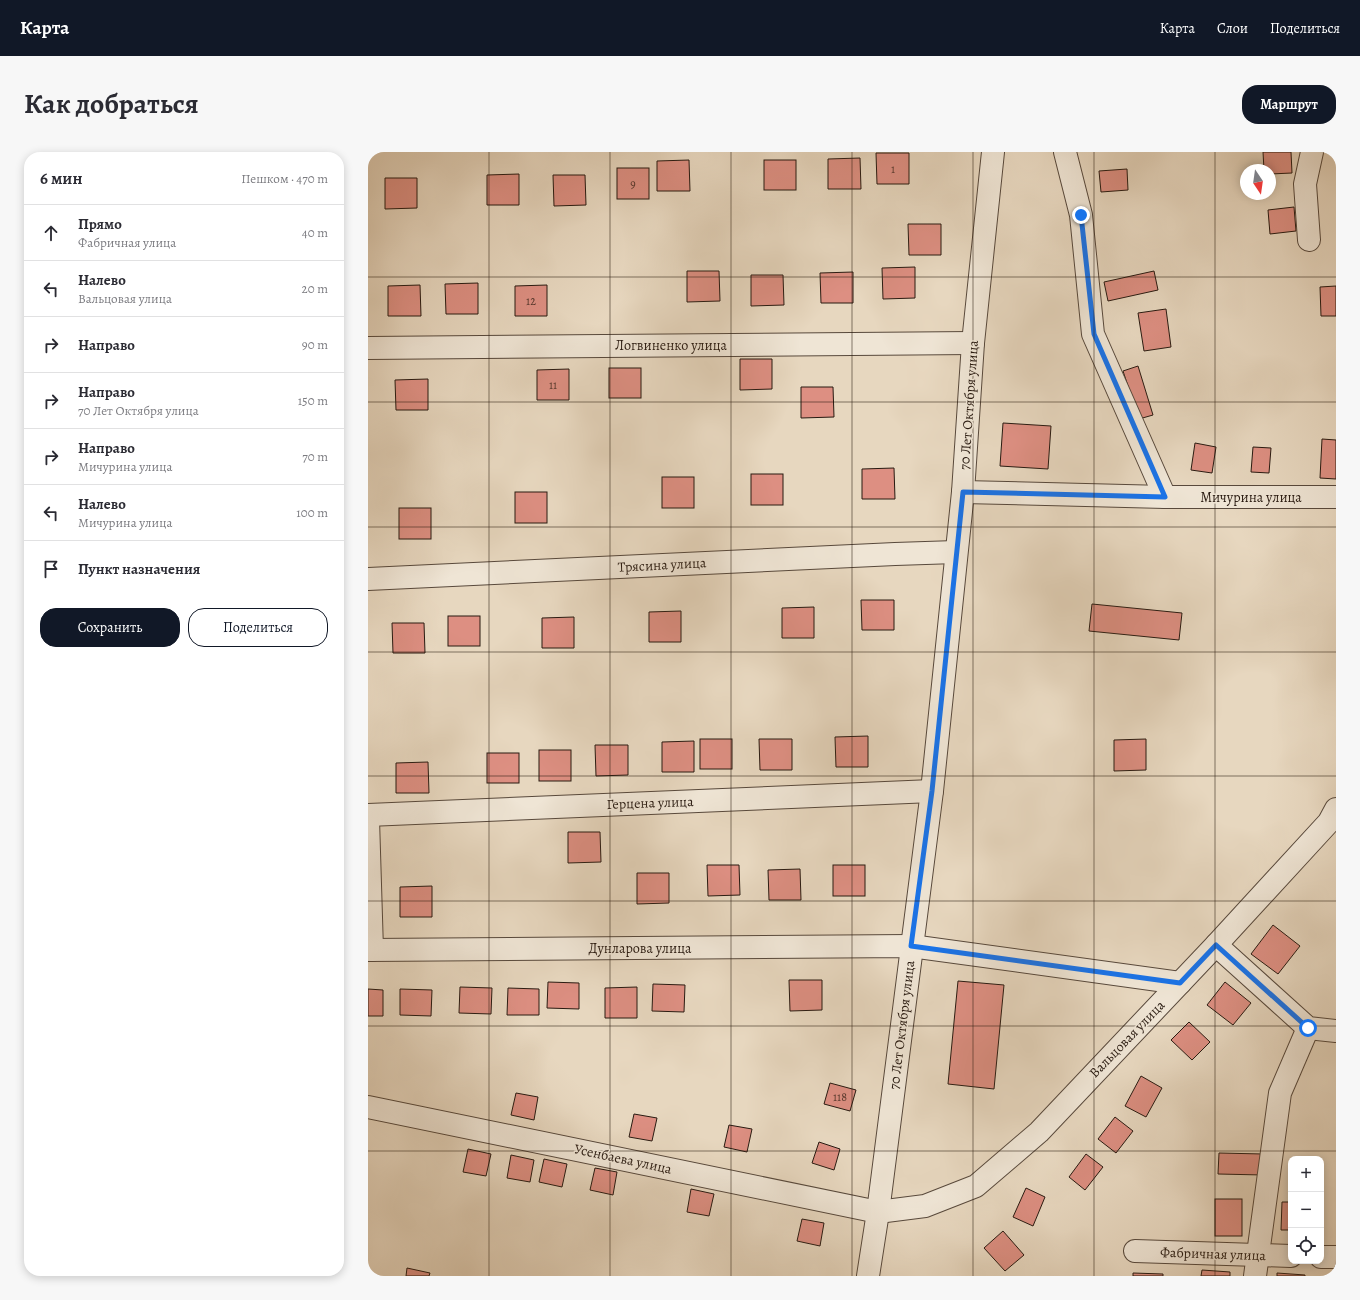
<!DOCTYPE html>
<html lang="ru">
<head>
<meta charset="utf-8">
<style>
  :root { --surface:#fff; --page:#f7f7f7; --text:#2b2b33; --muted:#7c7c81; --line:#e1e1e2; --accent:#111827 }
  body { margin:0; font-family:Alegreya,serif; background:var(--page); color:var(--text) }
  .controls { position:absolute; right:12px; bottom:12px; display:grid; overflow:hidden; border-radius:8px; box-shadow:0 2px 10px #0003 }
  .controls button { width:36px; height:36px; display:grid; place-items:center; padding:0; border:0; border-bottom:1px solid var(--line); background:var(--surface); color:var(--text); font:20px sans-serif }
  .compass { position:absolute; left:872px; top:12px; width:36px; height:36px; border-radius:50%; background:var(--surface); box-shadow:0 2px 10px #0003; rotate:167deg }
  .stop { position:absolute; width:12px; height:12px; margin:-9px; border:3px solid #1a73e8; border-radius:50%; background:#fff }
  .stop.end { background:#1a73e8; border-color:#fff; box-shadow:0 1px 4px #0008 }
  .list { margin:0; padding:0; list-style:none }
  h2 { display:flex; justify-content:space-between; align-items:center; height:52px; margin:0; padding:0 16px; font-size:17px }
  h2 small { font-size:13px; font-weight:400; color:var(--muted) }
  .list li { display:grid; grid-template-columns:26px 1fr auto; gap:12px; align-items:center; box-sizing:border-box; height:56px; padding:0 16px; border-top:1px solid var(--line) }
  .list b { display:block; font-size:15px; white-space:nowrap }
  .list p { margin:0; font-size:13px; white-space:nowrap; color:var(--muted) }
  .list em { font-size:13px; font-style:normal; color:var(--muted) }
  .actions { display:flex; gap:8px; padding:12px 16px }
  .actions a { flex:1; padding:9px 0; border:1px solid var(--accent); border-radius:16px; text-align:center; font-size:14px; color:var(--accent) }
  .actions .main { background:var(--accent); color:#fff }
  .icon { flex:none; width:22px; height:22px; fill:none; stroke:currentColor; stroke-width:2; stroke-linecap:round; stroke-linejoin:round }
  .map { position:relative; flex:none; width:968px; height:1124px; overflow:hidden; border-radius:16px }
  header { display:flex; align-items:center; gap:24px; box-sizing:border-box; height:56px; padding:0 20px; background:var(--accent); color:#fff }
  header strong { font-size:19px }
  nav { display:flex; gap:22px; margin-inline-start:auto; font-size:14px }
  .intro { display:flex; align-items:center; justify-content:space-between; box-sizing:border-box; height:96px; padding:0 24px }
  h1 { margin:0; font-size:28px }
  .button { padding:10px 18px; border-radius:16px; background:var(--accent); color:#fff; font-size:14px; font-weight:700 }
  main { display:flex; gap:24px; padding:0 24px }
  aside { flex:1; background:var(--surface); border-radius:16px; box-shadow:0 2px 10px #0003 }
  .map>svg:first-child { display:block }
  .building { fill:#dd8f82; stroke:#281a11 }
  .lines { fill:none; stroke-linecap:round; stroke-linejoin:round }
  .minor-casing { stroke:#58493c; stroke-width:24 }
  .minor { stroke:#efe5d5; stroke-width:22 }
  .route { stroke:#1a73e8; stroke-width:5 }
  .grid { fill:none; stroke:#281a11; stroke-width:1; stroke-opacity:0.55 }
  .labels { text-anchor:middle; dominant-baseline:central; stroke-width:3; stroke-linejoin:round; paint-order:stroke }
  .number-label { font-size:12px; fill:#55372d }
  .street-label { font-size:14px; fill:#281a11; stroke:#efe5d5 }
</style>
</head>
<body>
<header>
<strong>Карта</strong>
<nav><a>Карта</a><a>Слои</a><a>Поделиться</a></nav>
</header>
<div class="intro"><h1>Как добраться</h1><a class="button">Маршрут</a></div>
<main>
<aside>
<h2>6 мин<small>Пешком · 470 m</small></h2>
<ul class="list">
<li><svg class="icon" aria-label="ahead" viewBox="0 0 24 24"><path d="M12 20V5M6 11l6-6 6 6"/></svg><div><b>Прямо</b><p>Фабричная улица</p></div><em>40 m</em></li>
<li><svg class="icon" aria-label="left" viewBox="0 0 24 24"><path d="M17 20v-9H6M10 6l-5 5 5 5"/></svg><div><b>Налево</b><p>Вальцовая улица</p></div><em>20 m</em></li>
<li><svg class="icon" aria-label="right" viewBox="0 0 24 24"><path d="M7 20v-9h11M14 6l5 5-5 5"/></svg><div><b>Направо</b></div><em>90 m</em></li>
<li><svg class="icon" aria-label="right" viewBox="0 0 24 24"><path d="M7 20v-9h11M14 6l5 5-5 5"/></svg><div><b>Направо</b><p>70 Лет Октября улица</p></div><em>150 m</em></li>
<li><svg class="icon" aria-label="right" viewBox="0 0 24 24"><path d="M7 20v-9h11M14 6l5 5-5 5"/></svg><div><b>Направо</b><p>Мичурина улица</p></div><em>70 m</em></li>
<li><svg class="icon" aria-label="left" viewBox="0 0 24 24"><path d="M17 20v-9H6M10 6l-5 5 5 5"/></svg><div><b>Налево</b><p>Мичурина улица</p></div><em>100 m</em></li>
<li><svg class="icon" aria-label="arrive" viewBox="0 0 24 24"><path d="M6 21V4h12l-3 4 3 4H6"/></svg><div><b>Пункт назначения</b></div></li>
</ul>
<div class="actions"><a class="main">Сохранить</a><a>Поделиться</a></div>
</aside>
<div class="map">
<svg width="968" height="1124" viewBox="0 0 968 1124">
  <rect width="100%" height="100%" fill="#e7d7bf"/>
  <filter id="stains"><feTurbulence type="fractalNoise" baseFrequency=".005" numOctaves="4"/><feColorMatrix values="0 0 0 0 .2 0 0 0 0 .09 0 0 0 0 .02 0 0 0 .5 -.17"/></filter>
  <radialGradient id="worn" r=".72"><stop offset=".6" stop-color="#630" stop-opacity="0"/><stop offset="1" stop-color="#630" stop-opacity=".3"/></radialGradient>
  <g class="building">
    <path d="M895,0h28l1,21 -22,1v-4h-6z"/>
    <path d="M508,1h33v31h-32z"/>
    <path d="M492,6l1,31h-33v-30z"/>
    <path d="M321,8l1,31h-33v-30z"/>
    <rect x="396" y="8" width="32" height="30"/>
    <rect x="249" y="16" width="32" height="31"/>
    <path d="M759,17l1,21 -27,2 -2,-21z"/>
    <path d="M151,22v31h-32v-30z"/>
    <path d="M185,23h32l1,30 -32,1z"/>
    <path d="M17,26h32v30l-32,1z"/>
    <path d="M926,55l2,24 -26,3 -2,-24z"/>
    <path d="M540,72h33v31h-32z"/>
    <path d="M547,115v31l-32,1 -1,-31z"/>
    <path d="M319,119h32l1,30 -33,1z"/>
    <path d="M786,119l4,19 -50,11 -4,-19z"/>
    <path d="M485,120v31h-32l-1,-30z"/>
    <path d="M383,123h32l1,30 -33,1z"/>
    <path d="M110,131v31h-32l-1,-30z"/>
    <path d="M52,133l1,31h-33v-30z"/>
    <path d="M179,133v31h-32v-30z"/>
    <path d="M968,134v30h-15l-1,-29z"/>
    <path d="M798,157l5,38 -27,4 -6,-38z"/>
    <path d="M372,207h32v30l-32,1z"/>
    <path d="M770,214l15,49 -14,4 -16,-48z"/>
    <rect x="241" y="216" width="32" height="30"/>
    <path d="M201,217v31h-32v-30z"/>
    <path d="M60,227v31h-32l-1,-30z"/>
    <path d="M433,235h32l1,30 -33,1z"/>
    <path d="M635,271l48,3 -3,43 -48,-3z"/>
    <path d="M954,287l14,1v39l-16,-1z"/>
    <path d="M827,291l21,4 -4,26 -21,-3z"/>
    <path d="M885,295l18,1 -2,25 -18,-1z"/>
    <path d="M526,316l1,31h-33v-30z"/>
    <rect x="383" y="322" width="32" height="31"/>
    <rect x="294" y="325" width="32" height="31"/>
    <rect x="147" y="340" width="32" height="31"/>
    <rect x="31" y="356" width="32" height="31"/>
    <path d="M493,448h33v30h-32z"/>
    <path d="M724,452l90,9 -3,27 -90,-9z"/>
    <path d="M446,455v31h-32v-30z"/>
    <path d="M313,459v31h-32v-30z"/>
    <rect x="80" y="464" width="32" height="30"/>
    <path d="M206,465v31h-32v-30z"/>
    <path d="M24,471h32l1,30h-32z"/>
    <path d="M500,584v31h-32l-1,-30z"/>
    <rect x="332" y="587" width="32" height="30"/>
    <path d="M391,587h33v31h-32z"/>
    <path d="M778,587v31l-32,1v-31z"/>
    <path d="M326,589v31h-32v-30z"/>
    <path d="M227,593h33v30l-32,1z"/>
    <rect x="171" y="598" width="32" height="31"/>
    <rect x="119" y="601" width="32" height="30"/>
    <path d="M60,610l1,31h-33v-30z"/>
    <path d="M200,680h32l1,30 -33,1z"/>
    <path d="M339,713h32l1,30 -32,1z"/>
    <rect x="465" y="713" width="32" height="31"/>
    <path d="M432,717l1,31h-32l-1,-30z"/>
    <path d="M269,721h32v30l-32,1z"/>
    <path d="M64,734v31h-32v-30z"/>
    <path d="M905,773l27,21 -22,28 -27,-20z"/>
    <path d="M421,828h33v30l-32,1z"/>
    <path d="M590,829l46,4 -10,104 -46,-5z"/>
    <path d="M180,830l31,1v26l-32,-1z"/>
    <path d="M857,830l26,21 -18,22 -26,-20z"/>
    <path d="M285,832l32,1 -1,27 -32,-1z"/>
    <path d="M92,835l32,1 -1,26 -32,-1z"/>
    <path d="M269,835v31h-32v-30z"/>
    <path d="M140,836l31,1v26h-32z"/>
    <path d="M0,837l15,1v26h-15z"/>
    <path d="M32,837l32,1 -1,26 -31,-1z"/>
    <path d="M821,870l21,20 -18,18 -21,-20z"/>
    <path d="M773,924l21,12 -16,29 -21,-11z"/>
    <path d="M462,931l26,7 -6,21 -26,-7z"/>
    <path d="M148,941l22,4 -4,23 -23,-5z"/>
    <path d="M266,962l23,4 -5,23 -23,-4z"/>
    <path d="M747,965l18,14 -17,22 -18,-14z"/>
    <path d="M361,973l23,4 -5,23 -23,-5z"/>
    <path d="M451,990l21,7 -6,21 -22,-7z"/>
    <path d="M100,997l23,5 -5,22 -23,-4z"/>
    <path d="M851,1001l44,1v21l-45,-1z"/>
    <path d="M718,1002l17,13 -18,23 -16,-13z"/>
    <path d="M143,1003l23,5 -4,22 -23,-4z"/>
    <path d="M176,1007l23,5 -5,23 -23,-5z"/>
    <path d="M227,1016l22,4 -4,23 -23,-5z"/>
    <path d="M658,1036l19,9 -12,29 -20,-9z"/>
    <path d="M323,1037l23,5 -5,22 -22,-4z"/>
    <rect x="847" y="1047" width="27" height="37"/>
    <path d="M914,1050h9v28h-10z"/>
    <path d="M434,1067l22,4 -4,23 -23,-5z"/>
    <path d="M635,1079l21,24 -19,16 -21,-23z"/>
    <path d="M39,1116l23,5 -1,3h-23z"/>
    <path d="M834,1118l28,2v4h-29z"/>
    <path d="M765,1121l30,1v2h-30z"/>
    <path d="M909,1121l28,2v1h-28z"/>
  </g>
  <g class="lines">
    <g class="minor-casing">
      <g id="minor">
        <path d="M697,0l16,63 12,119 72,163"/>
        <path d="M941,88l-4,-56 7,-32"/>
        <path d="M0,196l605,-5"/>
        <path d="M595,340l202,5h171"/>
        <path d="M0,427l527,-25 61,-2"/>
        <path d="M0,663l564,-24"/>
        <path d="M0,667l4,131"/>
        <path d="M848,793l92,83 28,3"/>
        <path d="M0,798l543,-4 269,37"/>
        <path d="M0,955l510,105 47,-6 51,-20 63,-54 177,-187 113,-123 7,-13"/>
        <path d="M767,1099l156,5"/>
        <path d="M953,1105h15"/>
        <path d="M500,1124l10,-64 54,-421 31,-299 10,-149 20,-191"/>
        <path d="M887,1124l25,-183 28,-65"/>
      </g>
    </g>
    <use href="#minor" class="minor"/>
  </g>
  <g class="lines">
    <path class="route" d="M713,63l13,119 71,163 -202,-5 -31,299 -21,155 269,37 36,-38 92,83"/>
  </g>
  <path class="grid" d="M121,0v1124M242,0v1124M363,0v1124M484,0v1124M605,0v1124M726,0v1124M847,0v1124M0,125h968M0,250h968M0,375h968M0,500h968M0,624h968M0,749h968M0,874h968M0,999h968"/>
  <g class="labels">
    <g class="number-label">
      <text x="525" y="17">1</text>
      <text x="265" y="32">9</text>
      <text x="163" y="149">12</text>
      <text x="185" y="233">11</text>
      <text x="472" y="945">118</text>
    </g>
    <g class="street-label">
      <text x="303" y="193">Логвиненко улица</text>
      <text transform="translate(601 253) rotate(-86)">70 Лет Октября улица</text>
      <text x="883" y="345">Мичурина улица</text>
      <text transform="translate(294 413) rotate(-3)">Трясина улица</text>
      <text transform="translate(282 651) rotate(-2)">Герцена улица</text>
      <text x="272" y="796">Дунларова улица</text>
      <text transform="translate(534 873) rotate(-83)">70 Лет Октября улица</text>
      <text transform="translate(759 887) rotate(-46)">Вальцовая улица</text>
      <text transform="translate(255 1007) rotate(12)">Усенбаева улица</text>
      <text transform="translate(845 1102) rotate(2)">Фабричная улица</text>
    </g>
  </g>
  <rect width="100%" height="100%" filter="url(#stains)"/>
  <rect width="100%" height="100%" fill="url(#worn)"/>
</svg>
<div class="controls">
<button>+</button>
<button>−</button>
<button><svg class="icon" aria-label="locate" viewBox="0 0 24 24"><circle cx="12" cy="12" r="6"/><path d="M12 2v4M12 18v4M2 12h4M18 12h4"/></svg></button>
</div>
<svg class="compass" viewBox="-18 -18 36 36"><path d="M0-13l5 13h-10z" fill="#e53935"/><path d="M0 13l5-13h-10z" fill="#7c7c81"/></svg>
<div class="stop" style="left:940px;top:876px"></div>
<div class="stop end" style="left:713px;top:63px"></div>
</div>
</main>
</body>
</html>
